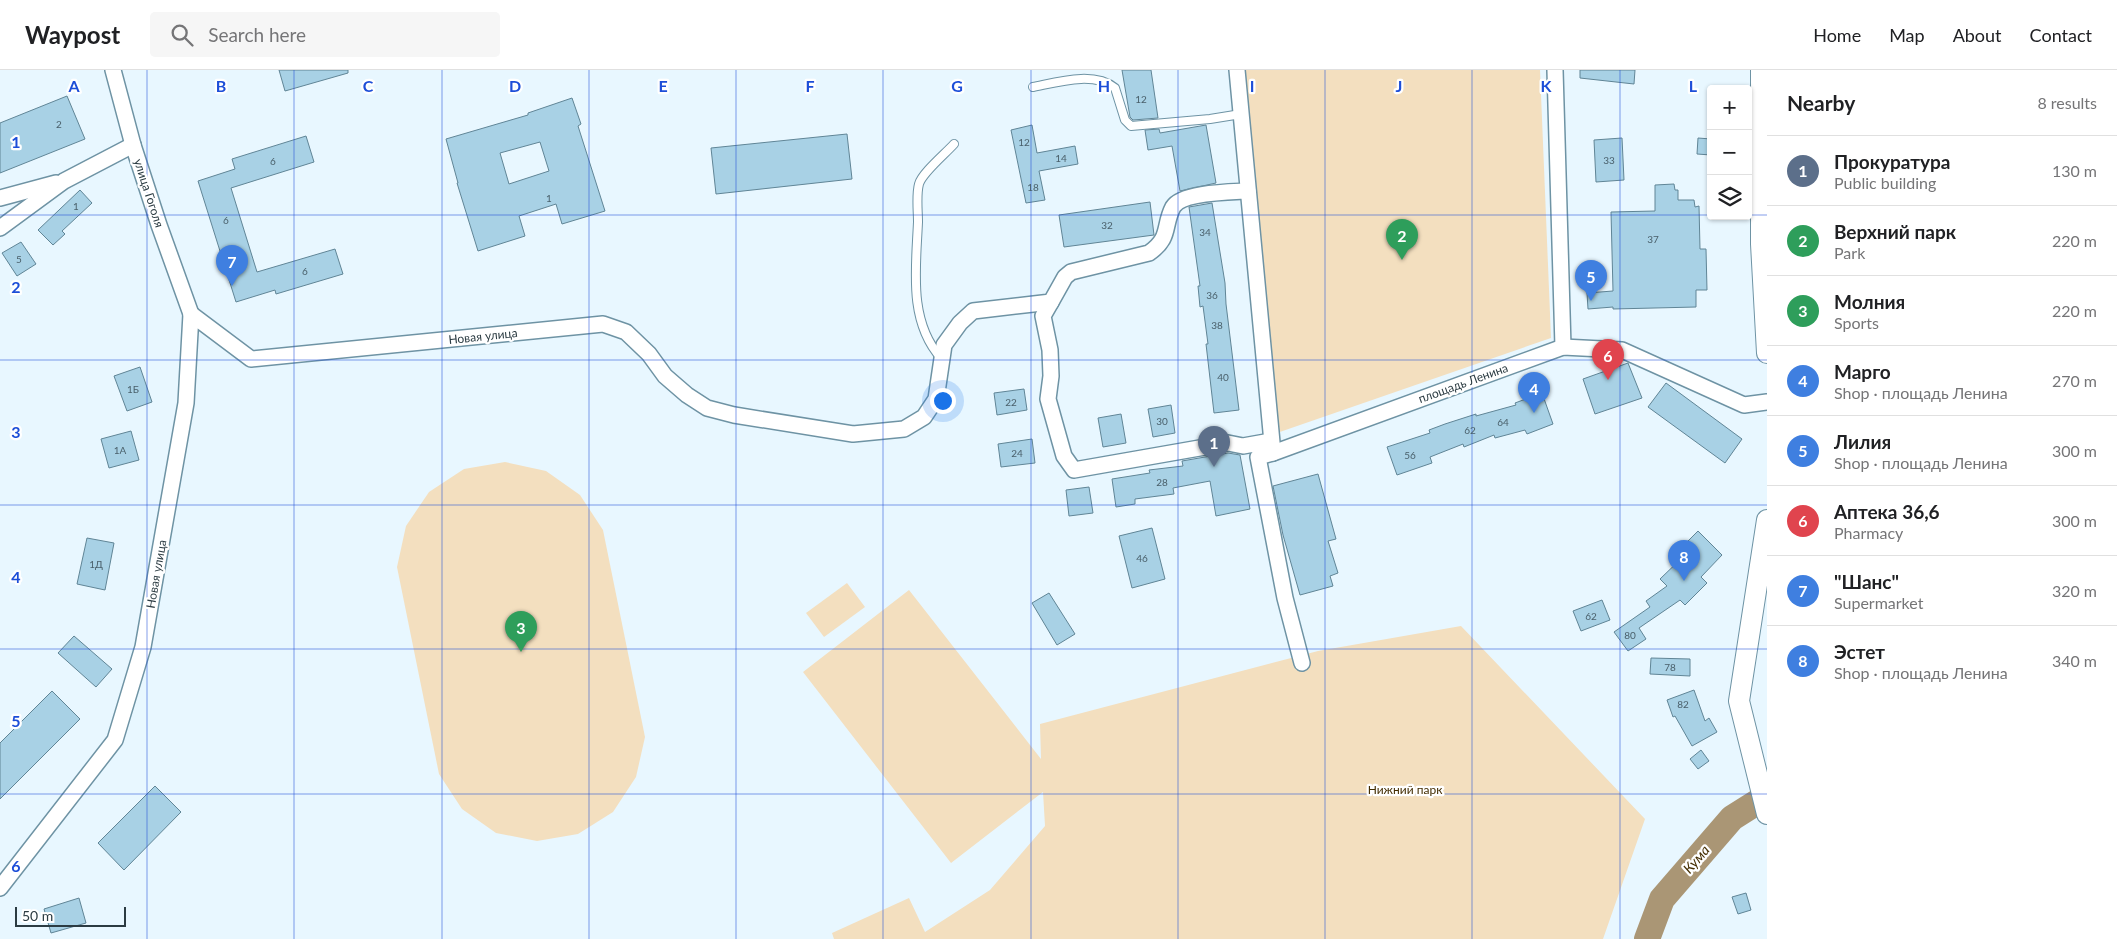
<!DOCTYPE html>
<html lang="en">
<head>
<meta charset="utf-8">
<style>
  :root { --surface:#fff; --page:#f6f6f6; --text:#202124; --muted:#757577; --line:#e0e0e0; --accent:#a17626 }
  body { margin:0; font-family:Lato,sans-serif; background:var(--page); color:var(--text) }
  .controls { position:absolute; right:15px; top:15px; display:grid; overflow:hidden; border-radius:5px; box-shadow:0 1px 4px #0004 }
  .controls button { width:45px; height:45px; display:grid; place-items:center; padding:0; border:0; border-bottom:1px solid var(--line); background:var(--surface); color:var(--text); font:25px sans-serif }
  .scale { position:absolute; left:15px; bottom:12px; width:111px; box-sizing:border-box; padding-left:5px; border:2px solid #2b3b42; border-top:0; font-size:14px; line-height:18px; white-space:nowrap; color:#2b3b42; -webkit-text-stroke:4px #fff; paint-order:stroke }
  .you { position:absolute; left:942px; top:330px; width:18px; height:18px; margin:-12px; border:4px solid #fff; border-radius:50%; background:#1a73e8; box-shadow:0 0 0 8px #1a73e833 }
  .badge { display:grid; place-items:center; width:32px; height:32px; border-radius:50%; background:var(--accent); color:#fff; font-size:16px; font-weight:700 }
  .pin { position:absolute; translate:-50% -41px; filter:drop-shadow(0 1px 2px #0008) }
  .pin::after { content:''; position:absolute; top:26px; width:18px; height:15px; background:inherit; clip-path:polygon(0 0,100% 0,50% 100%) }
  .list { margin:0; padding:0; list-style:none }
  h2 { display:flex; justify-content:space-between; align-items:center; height:65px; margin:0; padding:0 20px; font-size:21px }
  h2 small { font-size:16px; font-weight:400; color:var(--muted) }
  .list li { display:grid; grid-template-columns:32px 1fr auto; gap:15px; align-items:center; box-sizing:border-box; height:70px; padding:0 20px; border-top:1px solid var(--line) }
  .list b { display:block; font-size:19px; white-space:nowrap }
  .list p { margin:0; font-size:16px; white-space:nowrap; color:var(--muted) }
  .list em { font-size:16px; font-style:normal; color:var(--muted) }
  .icon { flex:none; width:28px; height:28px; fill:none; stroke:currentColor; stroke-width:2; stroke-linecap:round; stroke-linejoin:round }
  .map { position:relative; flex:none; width:1767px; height:869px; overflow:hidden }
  header { display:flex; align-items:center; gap:30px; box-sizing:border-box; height:70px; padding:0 25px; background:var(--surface); border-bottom:1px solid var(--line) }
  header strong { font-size:24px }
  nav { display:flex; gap:28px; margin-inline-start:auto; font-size:18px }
  .search { width:350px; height:45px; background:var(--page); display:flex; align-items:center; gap:12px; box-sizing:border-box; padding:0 18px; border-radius:5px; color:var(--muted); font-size:19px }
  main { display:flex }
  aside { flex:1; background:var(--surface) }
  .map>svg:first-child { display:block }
  .green { fill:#f3dfbf }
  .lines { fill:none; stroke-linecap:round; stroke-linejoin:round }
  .river { stroke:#aa9675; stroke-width:26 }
  .building { fill:#a8d1e5; stroke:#608596; fill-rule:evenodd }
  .lane-casing { stroke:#6e93a4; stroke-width:10 }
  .street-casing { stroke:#6e93a4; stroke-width:18 }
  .secondary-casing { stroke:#6e93a4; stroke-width:22 }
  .lane { stroke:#fff; stroke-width:8 }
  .street { stroke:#fff; stroke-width:15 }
  .secondary { stroke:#fff; stroke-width:20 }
  .grid { fill:none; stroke:#1d4ed8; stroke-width:1; stroke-opacity:0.55 }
  .labels { text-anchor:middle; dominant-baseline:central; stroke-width:4.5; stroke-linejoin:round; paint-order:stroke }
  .number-label { font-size:10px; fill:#4a606b }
  .street-label { font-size:12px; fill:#2b3b42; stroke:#fff }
  .park-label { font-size:12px; fill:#422c00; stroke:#fff }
  .water-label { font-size:14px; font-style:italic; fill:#452f03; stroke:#fff }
  .grid-label { font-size:16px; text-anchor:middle; font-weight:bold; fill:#1d4ed8; stroke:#fff; stroke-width:4.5; stroke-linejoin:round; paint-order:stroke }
</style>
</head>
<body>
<header>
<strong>Waypost</strong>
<div class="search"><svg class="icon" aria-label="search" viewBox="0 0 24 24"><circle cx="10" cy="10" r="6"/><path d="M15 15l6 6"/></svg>Search here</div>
<nav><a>Home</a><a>Map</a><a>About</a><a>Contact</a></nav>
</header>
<main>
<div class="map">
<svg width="1767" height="869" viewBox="0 0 1767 869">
  <rect width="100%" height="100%" fill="#e8f7ff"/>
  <g class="green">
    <path d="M1239,0h301l11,268 -277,96z"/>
    <path d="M505,392l41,9 34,24 23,35 42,207 -9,40 -23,35 -35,22 -41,7 -41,-8 -34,-24 -23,-35 -42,-207 9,-41 23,-34 35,-23z"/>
    <path d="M847,513l18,24 -41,30 -18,-24z"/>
    <path d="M909,520l132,169 -1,-35 278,-73 143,-25 184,193 -42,120h-769l-2,-6 77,-35 16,34 65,-42 55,-64 -2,-34 -92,71 -148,-191z"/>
  </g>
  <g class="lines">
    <path class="river" d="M1647,869l15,-40 70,-81 35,-22"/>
  </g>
  <g class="building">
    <path d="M279,0h69v3l-63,18z"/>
    <path d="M1122,0h29l7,48 -25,2 -3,-3z"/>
    <path d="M1580,0h55l-1,14 -54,-6z"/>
    <path d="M67,26l18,43 -85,34v-50z"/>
    <path d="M572,28l9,26 -3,2 27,85 -43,13 -6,-20 -37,12 6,20 -47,15 -21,-68h1l-12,-44 82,-24v-2zM540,72l9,29 -40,13 -9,-31z"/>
    <path d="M1032,55l5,28 38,-7 3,18 -39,7 6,29 -19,3 -15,-73z"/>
    <path d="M1206,55l10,58 -36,8 -8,-45 -24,4 -3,-20 14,-1 1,4z"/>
    <path d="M847,64l5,45 -136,15 -5,-46z"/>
    <path d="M306,66l8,26 -83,26 26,84 78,-23 8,25 -67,20 -1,-4 -39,12 -38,-121 37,-12 -3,-10z"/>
    <path d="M1622,68l2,42 -28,2 -2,-42z"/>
    <path d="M1698,68l13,1v16l-14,-1z"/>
    <path d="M1674,114l1,6h3v10h16l1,7 4,-1 1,43h6l1,41h-11v17l-83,2v-2l-25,2 -1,-16 26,-2 -2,-79 44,-1v-26z"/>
    <path d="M80,120l12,13 -30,28 3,3 -12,11 -15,-15z"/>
    <path d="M1150,132l4,33 -90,12 -5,-32z"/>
    <path d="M1212,133l13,80 1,21 13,106 -25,3 -8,-69h2l-5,-38 -3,1 -2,-21h2l-11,-79z"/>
    <path d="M21,172l15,22 -19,12 -15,-23z"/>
    <path d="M1628,293l14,35 -47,16 -12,-35z"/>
    <path d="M140,297l12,35 -25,9 -13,-35z"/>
    <path d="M1666,313l76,56 -17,24 -77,-56z"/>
    <path d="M1024,319l3,21 -30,5 -3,-22z"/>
    <path d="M1542,323l11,31 -26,10 -2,-4 -30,8 -1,-3 -30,12 -1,-3 -33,13 2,6 -35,12 -10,-28 43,-14 -1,-3 16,-6 31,-10v2l40,-11 -1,-2z"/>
    <path d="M1171,335l4,28 -22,4 -5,-28z"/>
    <path d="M1121,344l5,29 -23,4 -5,-29z"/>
    <path d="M131,361l8,29 -30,8 -8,-29z"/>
    <path d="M1032,369l3,24 -34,4 -3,-23z"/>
    <path d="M1228,383l12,2 10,54 -34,7 -6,-35 -37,7 1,6 -39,5v5l-19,3 -4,-28 38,-6 -1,-3 34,-4 -1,-5z"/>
    <path d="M1318,404l18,65 -8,2 10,32 -8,3 3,10 -33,9 -17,-60 -10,-49z"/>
    <path d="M1089,417l4,26 -24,3 -3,-26z"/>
    <path d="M1152,458l13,51 -33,9 -13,-52z"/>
    <path d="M1698,461l24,24 -21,22 6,6 -22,22 -5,-5 -41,28 7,11 -18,12 -14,-19 36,-25 -4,-6 21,-15 -7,-7 26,-25 -5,-6z"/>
    <path d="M87,468l27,5 -9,47 -28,-6z"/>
    <path d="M1049,523l26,41 -18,11 -25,-42z"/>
    <path d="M1602,530l8,20 -29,11 -8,-20z"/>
    <path d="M74,566l38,33 -16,18 -38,-34z"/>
    <path d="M1651,588l39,1v17l-40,-2z"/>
    <path d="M1694,620l11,31 4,-3 8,14 -25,14 -17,-30 -2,1 -6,-17z"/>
    <path d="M52,621l28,28 -80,80v-56z"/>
    <path d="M1701,680l8,11 -11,8 -8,-10z"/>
    <path d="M155,716l26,26 -57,58 -26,-27z"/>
    <path d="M1746,823l5,17 -13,4 -6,-17z"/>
    <path d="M79,828l7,25 -35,10 -7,-24z"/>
  </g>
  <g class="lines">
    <g class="lane-casing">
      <g id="lane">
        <path d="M1033,17c25,-5 61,-16 82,1l10,32 6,6 79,-7 31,-5"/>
        <path d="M941,288c-33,-37 -25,-90 -23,-136 0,-11 -2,-27 1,-38 3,-11 26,-30 35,-40"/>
      </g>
    </g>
    <g class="street-casing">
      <g id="street">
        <path d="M113,0l20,75 26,80 32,89"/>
        <path d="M1237,0l36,383 -15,4 27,141 17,65"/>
        <path d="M1555,0l8,277"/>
        <path d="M0,128l56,-15"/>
        <path d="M0,158l64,-47 69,-36"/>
        <path d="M1051,232l-8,14 7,34 1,26 -3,23 16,57 10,14 154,-27 15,3 28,-5"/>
        <path d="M1273,383l290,-106 59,3 122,55 23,-3"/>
        <path d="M0,818l115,-148 28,-93 43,-244 5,-89 60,45 352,-35 23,8 23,22 16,22 22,19 20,13 27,7 119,19 51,-5 20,-12 12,-18 8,-54 16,-22 13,-12 78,-9 14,-25 6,-5 78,-19c22,-15 14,-27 24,-46 9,-15 59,-15 75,-16"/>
      </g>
    </g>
    <g class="secondary-casing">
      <g id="secondary">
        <path d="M1761,0v174l6,109"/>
        <path d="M1767,450l-28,181 28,113"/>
      </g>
    </g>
    <use href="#lane" class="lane"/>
    <use href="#street" class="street"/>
    <use href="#secondary" class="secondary"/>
  </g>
  <path class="grid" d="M147,0v869M294,0v869M442,0v869M589,0v869M736,0v869M883,0v869M1031,0v869M1178,0v869M1325,0v869M1472,0v869M1620,0v869M0,145h1711M1748,145h19M0,290h1767M0,435h1767M0,579h1767M0,724h1767"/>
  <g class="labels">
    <g class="number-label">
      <text x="1141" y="29">12</text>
      <text x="59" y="54">2</text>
      <text x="1024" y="72">12</text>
      <text x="1061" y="88">14</text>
      <text x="1609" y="90">33</text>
      <text x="273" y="91">6</text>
      <text x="1033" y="117">18</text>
      <text x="549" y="128">1</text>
      <text x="76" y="136">1</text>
      <text x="226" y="150">6</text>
      <text x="1107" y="155">32</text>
      <text x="1205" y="162">34</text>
      <text x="1653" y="169">37</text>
      <text x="19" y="189">5</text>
      <text x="305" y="201">6</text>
      <text x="1212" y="225">36</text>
      <text x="1217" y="255">38</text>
      <text x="1223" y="307">40</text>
      <text x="133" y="319">1Б</text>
      <text x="1011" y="332">22</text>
      <text x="1162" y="351">30</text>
      <text x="1503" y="352">64</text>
      <text x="1470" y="360">62</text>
      <text x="120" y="380">1А</text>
      <text x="1017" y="383">24</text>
      <text x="1410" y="385">56</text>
      <text x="1162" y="412">28</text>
      <text x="1142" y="488">46</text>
      <text x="96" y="494">1Д</text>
      <text x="1591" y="546">62</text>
      <text x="1630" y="565">80</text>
      <text x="1670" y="597">78</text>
      <text x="1683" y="634">82</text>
    </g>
    <g class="street-label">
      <text transform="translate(149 123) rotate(72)">улица Гоголя</text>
      <text transform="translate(483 266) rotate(-6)">Новая улица</text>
      <text transform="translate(1463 313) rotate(-20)">площадь Ленина</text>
      <text transform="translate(156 504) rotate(-80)">Новая улица</text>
    </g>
    <g class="park-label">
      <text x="1405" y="719">Нижний парк</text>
    </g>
    <g class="water-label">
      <text transform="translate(1696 789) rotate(-49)">Кума</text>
    </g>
  </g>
  <g class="grid-label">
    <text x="74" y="22">A</text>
    <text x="221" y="22">B</text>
    <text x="368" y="22">C</text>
    <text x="515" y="22">D</text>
    <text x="663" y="22">E</text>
    <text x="810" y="22">F</text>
    <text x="957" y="22">G</text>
    <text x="1104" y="22">H</text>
    <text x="1252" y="22">I</text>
    <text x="1399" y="22">J</text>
    <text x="1546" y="22">K</text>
    <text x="1693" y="22">L</text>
    <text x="16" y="78">1</text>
    <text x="16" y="223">2</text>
    <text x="16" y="368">3</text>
    <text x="16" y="513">4</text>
    <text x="16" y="657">5</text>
    <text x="16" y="802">6</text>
  </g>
</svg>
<div class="controls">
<button>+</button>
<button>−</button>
<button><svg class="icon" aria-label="layers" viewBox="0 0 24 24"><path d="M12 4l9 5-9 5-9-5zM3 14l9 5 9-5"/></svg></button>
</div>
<div class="scale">50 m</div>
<div class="you"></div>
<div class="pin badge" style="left:1214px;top:397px;background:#5c6f8a">1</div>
<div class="pin badge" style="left:1402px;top:190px;background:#2e9e5b">2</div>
<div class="pin badge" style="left:521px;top:582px;background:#2e9e5b">3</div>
<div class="pin badge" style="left:1534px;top:343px;background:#3f7fe0">4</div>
<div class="pin badge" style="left:1591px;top:231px;background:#3f7fe0">5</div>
<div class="pin badge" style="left:1608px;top:310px;background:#e0444e">6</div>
<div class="pin badge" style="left:232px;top:216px;background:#3f7fe0">7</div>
<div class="pin badge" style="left:1684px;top:511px;background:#3f7fe0">8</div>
</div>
<aside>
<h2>Nearby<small>8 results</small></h2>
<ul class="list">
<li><span class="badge" style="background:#5c6f8a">1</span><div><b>Прокуратура</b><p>Public building</p></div><em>130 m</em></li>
<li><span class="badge" style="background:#2e9e5b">2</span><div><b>Верхний парк</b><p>Park</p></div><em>220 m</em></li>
<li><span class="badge" style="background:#2e9e5b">3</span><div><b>Молния</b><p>Sports</p></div><em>220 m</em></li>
<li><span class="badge" style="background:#3f7fe0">4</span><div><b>Марго</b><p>Shop · площадь Ленина</p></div><em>270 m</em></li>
<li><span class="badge" style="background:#3f7fe0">5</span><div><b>Лилия</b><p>Shop · площадь Ленина</p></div><em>300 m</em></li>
<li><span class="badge" style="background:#e0444e">6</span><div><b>Аптека 36,6</b><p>Pharmacy</p></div><em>300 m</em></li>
<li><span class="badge" style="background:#3f7fe0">7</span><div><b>&quot;Шанс&quot;</b><p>Supermarket</p></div><em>320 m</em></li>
<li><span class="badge" style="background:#3f7fe0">8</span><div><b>Эстет</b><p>Shop · площадь Ленина</p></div><em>340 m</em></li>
</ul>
</aside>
</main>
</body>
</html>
